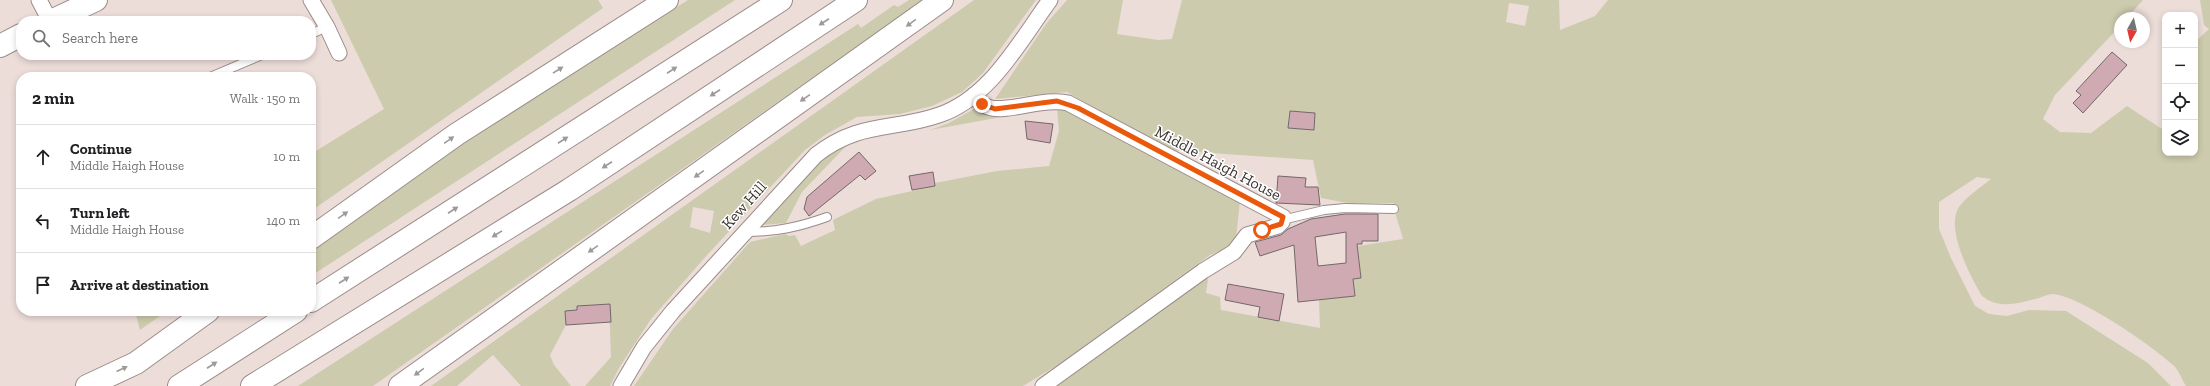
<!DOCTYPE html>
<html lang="en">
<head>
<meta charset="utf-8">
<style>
  :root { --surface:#fff; --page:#f2f2f2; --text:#202124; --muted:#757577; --line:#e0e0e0 }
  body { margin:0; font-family:"Zilla Slab",serif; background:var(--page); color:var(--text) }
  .controls { position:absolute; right:12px; top:12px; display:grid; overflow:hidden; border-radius:8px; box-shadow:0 2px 6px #0003 }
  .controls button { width:36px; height:36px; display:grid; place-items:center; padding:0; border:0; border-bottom:1px solid var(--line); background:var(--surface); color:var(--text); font:20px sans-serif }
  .compass { position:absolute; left:2114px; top:12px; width:36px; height:36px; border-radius:50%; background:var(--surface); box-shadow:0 2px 6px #0003; rotate:188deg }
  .stop { position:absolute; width:12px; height:12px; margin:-9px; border:3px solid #ea580c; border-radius:50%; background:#fff }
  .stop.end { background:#ea580c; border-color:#fff; box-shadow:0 1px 4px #0008 }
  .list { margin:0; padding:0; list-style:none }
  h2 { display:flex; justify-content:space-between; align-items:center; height:52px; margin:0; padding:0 16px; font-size:17px }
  h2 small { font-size:13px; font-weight:400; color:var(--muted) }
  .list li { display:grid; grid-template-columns:26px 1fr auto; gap:12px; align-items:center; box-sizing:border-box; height:64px; padding:0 16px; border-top:1px solid var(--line) }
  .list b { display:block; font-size:15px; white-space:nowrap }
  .list p { margin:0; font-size:13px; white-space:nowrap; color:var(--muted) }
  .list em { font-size:13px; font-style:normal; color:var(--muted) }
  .icon { flex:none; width:22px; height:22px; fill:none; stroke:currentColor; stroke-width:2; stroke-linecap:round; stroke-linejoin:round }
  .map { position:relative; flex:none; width:2210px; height:386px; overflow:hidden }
  .search { position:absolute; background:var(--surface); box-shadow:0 2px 6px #0003; left:16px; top:16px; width:300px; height:44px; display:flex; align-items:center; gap:10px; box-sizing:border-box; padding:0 14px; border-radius:16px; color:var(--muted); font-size:15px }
  .panel { position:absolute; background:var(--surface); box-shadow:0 2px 6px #0003; left:16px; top:72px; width:300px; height:244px; border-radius:16px }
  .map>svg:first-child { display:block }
  .green { fill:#cdcbad; fill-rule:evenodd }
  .building { fill:#d0aab3; stroke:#74676a; fill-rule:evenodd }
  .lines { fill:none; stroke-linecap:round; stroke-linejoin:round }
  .lane-casing { stroke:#9a8c89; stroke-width:10 }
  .street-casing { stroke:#9a8c89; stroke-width:17 }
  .primary-casing { stroke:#9a8c89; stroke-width:24 }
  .highway-casing { stroke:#9a8c89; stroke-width:24 }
  .lane { stroke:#fff; stroke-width:8 }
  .street { stroke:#fff; stroke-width:15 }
  .primary { stroke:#fff; stroke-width:22 }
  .highway { stroke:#fff; stroke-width:22 }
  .oneway { fill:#9d9a99 }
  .route { stroke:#ea580c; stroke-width:5 }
  .labels { text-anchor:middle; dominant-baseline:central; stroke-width:3; stroke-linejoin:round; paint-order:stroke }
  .street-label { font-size:16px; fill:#3b3533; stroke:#fff }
</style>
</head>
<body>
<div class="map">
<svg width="2210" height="386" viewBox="0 0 2210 386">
  <rect width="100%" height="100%" fill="#ecddd9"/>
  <g class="green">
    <path d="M331,0h267l5,8 -292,203v-57l73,-45z"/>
    <path d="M688,0h47l-424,276v-30l189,-129z"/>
    <path d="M909,0h14l-550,386h-75l560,-362 3,4 33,-23 4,2z"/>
    <path d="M974,0h62l-53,73 -21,19 -30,14 -32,8 -43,3 -32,18 -20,15 -97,104 -57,65 -32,49 -9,18h-25l26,-29 -2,-53 -32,2v4l-12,1 1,14 -16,30 4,10 17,21h-50l-28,-31 -36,31h-26zM693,207l21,4 -4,22 -20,-6z"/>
    <path d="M1067,0h56l-6,34 41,6 14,-1 10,-39h377l1,30 35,-14 13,-16h535l-16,18h-7v8l-65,69 -12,24 17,13 31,1 36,-27 38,25v22h30v-111l14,-13 -5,-4 -4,-25h10v386h-24c-4,-6 -7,-16 -13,-21 -22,-20 -90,-67 -119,-71 -5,0 -10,2 -15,4 -20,5 -39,12 -57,-2 -12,-20 -37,-68 -23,-89 8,-11 22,-20 32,-28l-14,-2 -38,25v27l12,29 24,48 14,8 18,2 22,-6 37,1 82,52 23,23h-1119l147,-108 9,1 -2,14 14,4 1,13 99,18 -1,-28 36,-4 -2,-17 8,-1 -3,-32 45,-7c-3,-12 -8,-23 -9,-36h-46l-27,-5 -8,-38 -145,-10 -101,-58 -72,7 51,-75zM1509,3l20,3 -4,20 -19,-4zM1289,112l26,2 -1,16 -26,-2z"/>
    <path d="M1057,108l12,2 171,91 -4,37 -6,9 -20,8 -151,109 -36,22h-389l39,-57 77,-87 35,-8 4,2 6,-1 6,11 34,-16 -2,-10 43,-21 59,-13v-3l62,-12 52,-5 10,-35z"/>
    <path d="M974,109l8,2 36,-1v4l-88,16 19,-7z"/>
    <path d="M849,143l-47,49 -16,31 -25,2 51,-58z"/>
    <path d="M135,311h32l-27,19z"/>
  </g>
  <g class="building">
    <path d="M2112,52l15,13 -44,48 -10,-10 8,-8 -5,-4z"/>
    <path d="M1290,111l25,2 -1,17 -26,-2z"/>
    <path d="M1025,121l28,3 -3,19 -23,-4z"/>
    <path d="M859,152l17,19 -11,9 -5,-5 -51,41 -5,-7 3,-12z"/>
    <path d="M933,172l2,14 -23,4 -3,-14z"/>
    <path d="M1278,176l28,2 -1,9h13l2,18 -44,-2z"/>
    <path d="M1345,214h33v27h-16v3h-5l4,34 -8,1 2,17 -57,6 -4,-57 -34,11 -5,-14 26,-7 7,-6 23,-10zM1346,232v31l-28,3 -3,-29z"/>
    <path d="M1228,284l56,10 -5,27 -21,-4 2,-10 -35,-7z"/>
    <path d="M610,304l1,18 -45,3 -1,-14 12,-1v-4z"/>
  </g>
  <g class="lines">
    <g class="lane-casing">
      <g id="lane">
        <path d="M311,34l16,-7"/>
        <path d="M210,77l52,-22"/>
        <path d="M1282,220l42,-10 21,-2 49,1"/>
        <path d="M746,232c30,0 53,-5 81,-15"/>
      </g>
    </g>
    <g class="street-casing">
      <g id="street">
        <path d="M39,0l11,21"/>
        <path d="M311,0l16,27 12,26"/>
        <path d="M974,95c4,5 7,10 14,12 16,7 57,-10 80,-4l215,114 -1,5 -4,4 -31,9 -13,17 -31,19 -160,115"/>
        <path d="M621,386l23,-39 29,-36 143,-156c43,-34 77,-24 123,-40 51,-17 81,-74 111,-115"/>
      </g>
    </g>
    <g class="primary-casing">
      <g id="primary">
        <path d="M51,21l45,-21"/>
        <path d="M0,46l21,-11"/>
      </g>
    </g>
    <g class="highway-casing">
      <g id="highway">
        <path d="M311,238l146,-104 210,-134"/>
        <path d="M311,301l470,-301"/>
        <path d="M87,386l49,-23 72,-52"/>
        <path d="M179,386l117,-75"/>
        <path d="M252,386l317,-196 287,-190"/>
        <path d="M400,386l542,-386"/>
      </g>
    </g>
    <use href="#lane" class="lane"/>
    <use href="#street" class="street"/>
    <use href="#primary" class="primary"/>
    <use href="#highway" class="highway"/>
  </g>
  <defs><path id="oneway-solid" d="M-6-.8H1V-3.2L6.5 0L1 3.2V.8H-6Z"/></defs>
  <g class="oneway">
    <use href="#oneway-solid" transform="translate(824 22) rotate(147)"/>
    <use href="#oneway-solid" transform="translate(911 23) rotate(144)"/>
    <use href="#oneway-solid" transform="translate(558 70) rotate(-32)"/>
    <use href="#oneway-solid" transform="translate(672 70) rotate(-33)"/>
    <use href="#oneway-solid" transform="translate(715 93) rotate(147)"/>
    <use href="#oneway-solid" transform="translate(805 98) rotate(145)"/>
    <use href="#oneway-solid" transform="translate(449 140) rotate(-35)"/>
    <use href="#oneway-solid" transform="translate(563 140) rotate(-33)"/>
    <use href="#oneway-solid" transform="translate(607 165) rotate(147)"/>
    <use href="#oneway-solid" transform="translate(699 174) rotate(145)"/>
    <use href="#oneway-solid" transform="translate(453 210) rotate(-33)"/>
    <use href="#oneway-solid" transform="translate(343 215) rotate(-35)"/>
    <use href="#oneway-solid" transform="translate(497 234) rotate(148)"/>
    <use href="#oneway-solid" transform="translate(593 249) rotate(145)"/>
    <use href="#oneway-solid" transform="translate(344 280) rotate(-33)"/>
    <use href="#oneway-solid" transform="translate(212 365) rotate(-33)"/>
    <use href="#oneway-solid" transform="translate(122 369) rotate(-25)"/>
    <use href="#oneway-solid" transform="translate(419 372) rotate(144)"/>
  </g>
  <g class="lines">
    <path class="route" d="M982,104l13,5 62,-8 21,7 205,109 -2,7 -19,6"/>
  </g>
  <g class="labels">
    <g class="street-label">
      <text transform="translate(1218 163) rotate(28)">Middle Haigh House</text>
      <text transform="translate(744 205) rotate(-48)">Kew Hill</text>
    </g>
  </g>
</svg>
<div class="controls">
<button>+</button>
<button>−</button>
<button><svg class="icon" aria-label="locate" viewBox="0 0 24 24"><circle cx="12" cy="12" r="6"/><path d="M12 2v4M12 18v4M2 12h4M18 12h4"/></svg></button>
<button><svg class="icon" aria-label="layers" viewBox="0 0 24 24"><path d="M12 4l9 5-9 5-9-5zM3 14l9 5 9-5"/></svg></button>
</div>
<svg class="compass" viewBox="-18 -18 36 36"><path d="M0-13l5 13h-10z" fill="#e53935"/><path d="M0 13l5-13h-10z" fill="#757577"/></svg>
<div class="stop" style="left:1262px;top:230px"></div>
<div class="stop end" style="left:982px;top:104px"></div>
<div class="search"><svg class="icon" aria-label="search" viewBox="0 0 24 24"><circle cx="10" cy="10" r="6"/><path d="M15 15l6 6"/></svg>Search here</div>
<section class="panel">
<h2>2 min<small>Walk · 150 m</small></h2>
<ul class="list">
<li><svg class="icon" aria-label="ahead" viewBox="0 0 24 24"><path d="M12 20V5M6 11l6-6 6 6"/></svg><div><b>Continue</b><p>Middle Haigh House</p></div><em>10 m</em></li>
<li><svg class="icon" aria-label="left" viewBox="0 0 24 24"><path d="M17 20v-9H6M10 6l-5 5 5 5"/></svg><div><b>Turn left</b><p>Middle Haigh House</p></div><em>140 m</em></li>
<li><svg class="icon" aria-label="arrive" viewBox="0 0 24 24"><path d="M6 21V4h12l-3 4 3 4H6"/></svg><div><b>Arrive at destination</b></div></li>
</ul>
</section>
</div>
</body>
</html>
